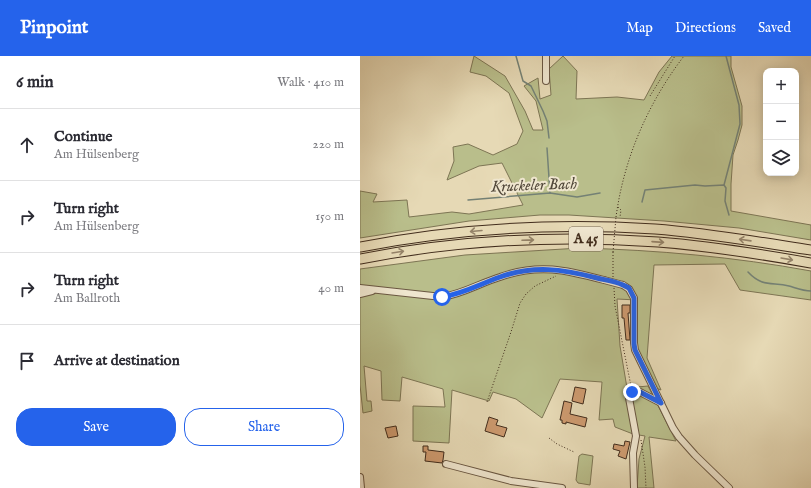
<!DOCTYPE html>
<html lang="en">
<head>
<meta charset="utf-8">
<style>
  :root { --surface:#fff; --page:#f2f2f3; --text:#2b2b33; --muted:#7c7c81; --line:#e1e1e2; --accent:#2563eb }
  body { margin:0; font-family:"IM FELL English",serif; background:var(--page); color:var(--text) }
  .controls { position:absolute; right:12px; top:12px; display:grid; overflow:hidden; border-radius:8px; box-shadow:0 2px 10px #0003 }
  .controls button { width:36px; height:36px; display:grid; place-items:center; padding:0; border:0; border-bottom:1px solid var(--line); background:var(--surface); color:var(--text); font:20px sans-serif }
  .stop { position:absolute; width:12px; height:12px; margin:-9px; border:3px solid #2563eb; border-radius:50%; background:#fff }
  .stop.end { background:#2563eb; border-color:#fff; box-shadow:0 1px 4px #0008 }
  .list { margin:0; padding:0; list-style:none }
  h2 { display:flex; justify-content:space-between; align-items:center; height:52px; margin:0; padding:0 16px; font-size:17px }
  h2 small { font-size:13px; font-weight:400; color:var(--muted) }
  .list li { display:grid; grid-template-columns:26px 1fr auto; gap:12px; align-items:center; box-sizing:border-box; height:72px; padding:0 16px; border-top:1px solid var(--line) }
  .list b { display:block; font-size:15px; white-space:nowrap }
  .list p { margin:0; font-size:13px; white-space:nowrap; color:var(--muted) }
  .list em { font-size:13px; font-style:normal; color:var(--muted) }
  .actions { display:flex; gap:8px; padding:12px 16px }
  .actions a { flex:1; padding:9px 0; border:1px solid var(--accent); border-radius:16px; text-align:center; font-size:14px; color:var(--accent) }
  .actions .main { background:var(--accent); color:#fff }
  .icon { flex:none; width:22px; height:22px; fill:none; stroke:currentColor; stroke-width:2; stroke-linecap:round; stroke-linejoin:round }
  .map { position:relative; flex:none; width:451px; height:432px; overflow:hidden }
  header { display:flex; align-items:center; gap:24px; box-sizing:border-box; height:56px; padding:0 20px; background:var(--accent); color:#fff }
  header strong { font-size:19px }
  nav { display:flex; gap:22px; margin-inline-start:auto; font-size:14px }
  main { display:flex }
  aside { flex:1; background:var(--surface) }
  .map>svg:first-child { display:block }
  .green { fill:#b9be8b; stroke:#7d7554 }
  .lines { fill:none; stroke-linecap:round; stroke-linejoin:round }
  .stream { stroke:#748175; stroke-width:1.5 }
  .building { fill:#cd9a6f; stroke:#412c1c }
  .minor-casing { stroke:#6a5742; stroke-width:8 }
  .highway-casing { stroke:#412c1c; stroke-width:11 }
  .path { stroke:#412c1c; stroke-width:1; stroke-dasharray:1 2; stroke-linecap:butt }
  .minor { stroke:#efe6cf; stroke-width:6 }
  .highway { stroke:#e6d9b5; stroke-width:9 }
  .minor-bridge-casing { stroke:#6a5742; stroke-width:8; stroke-linecap:butt }
  .path-bridge { stroke:#412c1c; stroke-width:1; stroke-dasharray:1 2; stroke-linecap:butt }
  .minor-bridge { stroke:#efe6cf; stroke-width:6 }
  .oneway { stroke:#948268 }
  .route { stroke:#2563eb; stroke-width:5 }
  .labels { text-anchor:middle; dominant-baseline:central; stroke-width:4; stroke-linejoin:round; paint-order:stroke }
  .shield { fill:#efe6cf; stroke:#756452; stroke-width:1 }
  .shield-label { font-size:14px; font-weight:bold; fill:#412c1c }
  .water-label { font-size:16px; font-style:italic; fill:#52483a; stroke:#efe6cf }
</style>
</head>
<body>
<header>
<strong>Pinpoint</strong>
<nav><a>Map</a><a>Directions</a><a>Saved</a></nav>
</header>
<main>
<aside>
<h2>6 min<small>Walk · 410 m</small></h2>
<ul class="list">
<li><svg class="icon" aria-label="ahead" viewBox="0 0 24 24"><path d="M12 20V5M6 11l6-6 6 6"/></svg><div><b>Continue</b><p>Am Hülsenberg</p></div><em>220 m</em></li>
<li><svg class="icon" aria-label="right" viewBox="0 0 24 24"><path d="M7 20v-9h11M14 6l5 5-5 5"/></svg><div><b>Turn right</b><p>Am Hülsenberg</p></div><em>150 m</em></li>
<li><svg class="icon" aria-label="right" viewBox="0 0 24 24"><path d="M7 20v-9h11M14 6l5 5-5 5"/></svg><div><b>Turn right</b><p>Am Ballroth</p></div><em>40 m</em></li>
<li><svg class="icon" aria-label="arrive" viewBox="0 0 24 24"><path d="M6 21V4h12l-3 4 3 4H6"/></svg><div><b>Arrive at destination</b></div></li>
</ul>
<div class="actions"><a class="main">Save</a><a>Share</a></div>
</aside>
<div class="map">
<svg width="451" height="432" viewBox="0 0 451 432">
  <rect width="100%" height="100%" fill="#e6d9b5"/>
  <filter id="stains"><feTurbulence type="fractalNoise" baseFrequency=".005" numOctaves="4"/><feColorMatrix values="0 0 0 0 .2 0 0 0 0 .09 0 0 0 0 .02 0 0 0 .5 -.17"/></filter>
  <radialGradient id="worn" r=".72"><stop offset=".6" stop-color="#630" stop-opacity="0"/><stop offset="1" stop-color="#630" stop-opacity=".3"/></radialGradient>
  <g class="green">
    <path d="M114,0l31,20 20,35 8,19h10l-7,-29 -12,-15 14,-8 2,21 11,-4 -2,-26 14,-13 14,15 -1,28 41,-2 27,3 15,-28 13,-16h59v11l11,39v19l-4,15 -5,15 -2,29v27l80,14v15l-72,-12 -75,-7 -95,-6h-29l-71,6 -109,17v-47l17,3 -4,8 34,-2 2,17 43,-5 17,2 54,-9 -21,-42 -23,3 -32,14 7,-19 -1,-14 15,-3 25,11 24,-11 6,-13 -14,-38 -23,-17 -16,-4z"/>
    <path d="M220,192c77,2 155,9 231,23v29l-71,-10 -15,-26 -71,1 -7,93 14,32 -5,-2 -19,-38v-50l-20,-1 3,47 7,42 21,-2 28,55 -27,-4 5,51h-17l2,-29 6,-23 -12,-2 -18,-7 -2,-8 -14,1 3,-38 -42,-3 -18,39 -26,-19 -23,-7 -4,9 -37,-11 -3,53 -36,-2v-35l32,1 -2,-18 -41,-12 -2,24 -18,-1 -1,-29 -17,-5 3,35h4l1,10 -9,2 -3,-28v-116l105,-14z"/>
    <path d="M222,398l11,2 -3,29 -12,-2 -2,-3 3,-24z"/>
  </g>
  <g class="lines">
    <g class="stream">
      <path d="M156,0l7,25 8,5 12,25 4,10 2,17"/>
      <path d="M187,92l3,45"/>
      <path d="M364,129l16,-61 -1,-19 -13,-49"/>
      <path d="M108,144l82,-7 27,4 23,-4"/>
      <path d="M282,146l3,-12 50,-5 10,1 19,-1 2,3 -1,13 4,14"/>
      <path d="M388,216c14,15 23,10 41,14 7,2 14,5 22,5"/>
    </g>
  </g>
  <g class="building">
    <path d="M262,249h8v8h-2l2,27h-4l-2,-22h-2z"/>
    <path d="M215,331l11,2 -3,15 -11,-3z"/>
    <path d="M204,345l8,2 -2,11 17,4 -2,9 -19,-5v2l-4,-1v-3h-2z"/>
    <path d="M129,361l9,3 -2,5 11,3 -3,9 -19,-6z"/>
    <path d="M36,370l2,10 -10,2 -3,-10z"/>
    <path d="M265,385l5,1 -4,17 -8,-3 2,-5 -7,-2 1,-5 10,2z"/>
    <path d="M63,390h5v4l16,2 -1,8 -1,3 -17,-2 1,-9h-3z"/>
  </g>
  <g class="lines">
    <g class="minor-casing">
      <g id="minor">
        <path d="M186,25v-25"/>
        <path d="M263,229l6,4 5,9v45l1,7 38,78 6,9 16,18 34,33"/>
        <path d="M0,232l82,9c21,-3 38,-14 58,-20 39,-14 66,-7 104,3"/>
        <path d="M0,238l12,-3"/>
        <path d="M86,408l65,17 51,7"/>
        <path d="M0,421l1,11"/>
        <path d="M274,432l-1,-35 3,-17 -7,-38 1,-6h10l21,11"/>
      </g>
    </g>
    <g class="highway-casing">
      <g id="highway">
        <path d="M0,191c97,-19 197,-24 295,-18 52,4 104,13 156,21"/>
        <path d="M0,203c98,-19 199,-24 298,-17 52,4 102,12 153,21"/>
      </g>
    </g>
    <g class="path">
      <path d="M290,40l25,-40"/>
      <path d="M258,151l3,3 -1,7"/>
      <path d="M256,161c8,-59 32,-114 68,-161"/>
      <path d="M253,196v25"/>
      <path d="M254,232l1,18 16,80"/>
      <path d="M127,346l24,-70 9,-29 6,-9 9,-8 21,-10"/>
      <path d="M189,382l8,6 17,8"/>
      <path d="M281,384l4,27 1,21"/>
    </g>
    <use href="#minor" class="minor"/>
    <use href="#highway" class="highway"/>
    <g class="minor-bridge-casing">
      <path id="minor-bridge" d="M244,224l19,5"/>
    </g>
    <path class="path-bridge" d="M253,196l3,-35"/>
    <use href="#minor-bridge" class="minor-bridge"/>
  </g>
  <defs><path id="oneway-shaft" d="M-6 0H5M1.5-3L5.5 0L1.5 3" fill="none" stroke-width="1.6" stroke-linecap="round" stroke-linejoin="round"/></defs>
  <g class="oneway">
    <use href="#oneway-shaft" transform="translate(116 175) rotate(175)"/>
    <use href="#oneway-shaft" transform="translate(168 184) rotate(-2)"/>
    <use href="#oneway-shaft" transform="translate(385 184) rotate(-172)"/>
    <use href="#oneway-shaft" transform="translate(298 186) rotate(4)"/>
    <use href="#oneway-shaft" transform="translate(38 196) rotate(-9)"/>
    <use href="#oneway-shaft" transform="translate(427 203) rotate(10)"/>
  </g>
  <g class="lines">
    <path class="route" d="M82,241c21,-3 38,-13 58,-20 34,-12 62,-8 97,1 8,2 18,3 26,7l6,3 5,10v46l1,6 26,53 -21,-11h-8"/>
  </g>
  <g class="labels">
    <rect class="shield" x="209" y="171" width="34" height="24" rx="3"/>
    <g class="shield-label">
      <text x="226" y="183">A 45</text>
    </g>
    <g class="water-label">
      <text transform="translate(174 130) rotate(-2)">Kruckeler Bach</text>
    </g>
  </g>
  <rect width="100%" height="100%" filter="url(#stains)"/>
  <rect width="100%" height="100%" fill="url(#worn)"/>
</svg>
<div class="controls">
<button>+</button>
<button>−</button>
<button><svg class="icon" aria-label="layers" viewBox="0 0 24 24"><path d="M12 4l9 5-9 5-9-5zM3 14l9 5 9-5"/></svg></button>
</div>
<div class="stop" style="left:82px;top:241px"></div>
<div class="stop end" style="left:272px;top:336px"></div>
</div>
</main>
</body>
</html>
